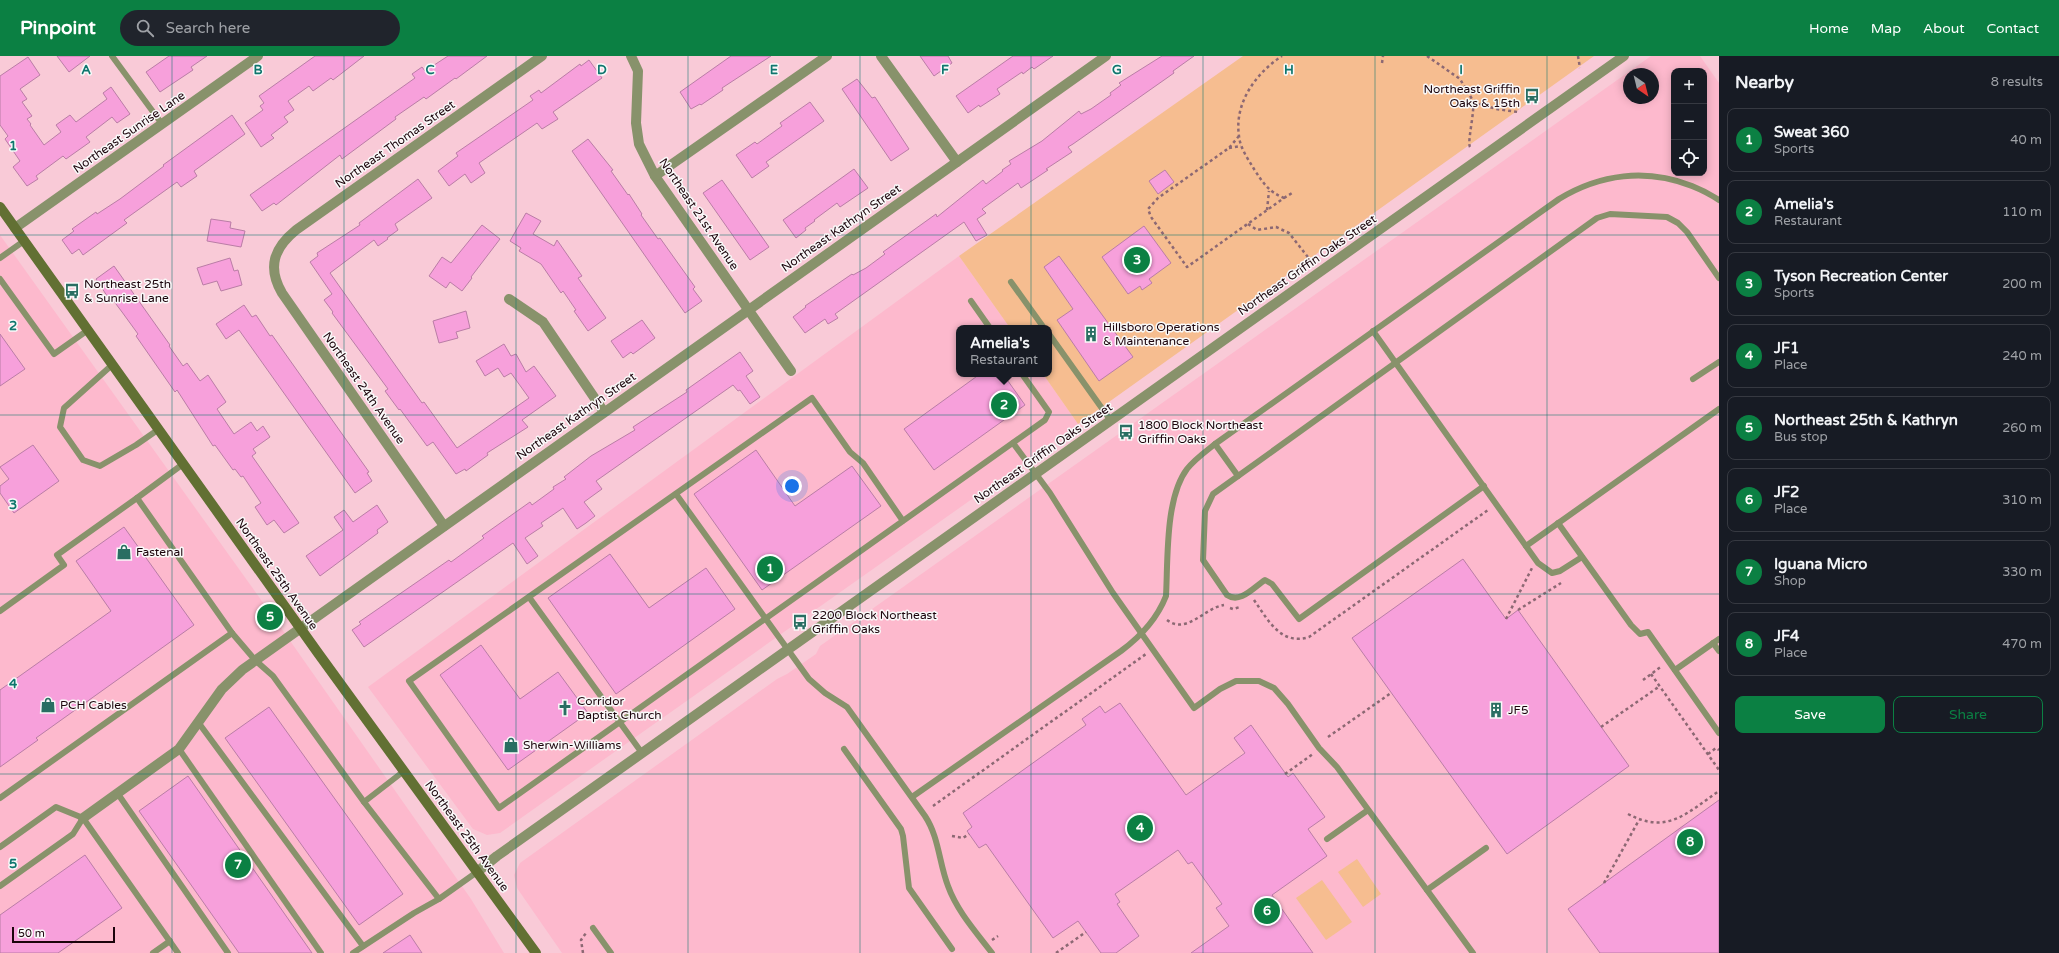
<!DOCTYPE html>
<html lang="en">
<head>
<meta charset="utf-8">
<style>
  :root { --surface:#171b24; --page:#20242c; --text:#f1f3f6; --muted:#9ea1a6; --line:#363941; --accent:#0b8043 }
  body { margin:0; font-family:"Varela Round",sans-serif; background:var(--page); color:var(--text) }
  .controls { position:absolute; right:12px; top:12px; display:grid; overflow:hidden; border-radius:8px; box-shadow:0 2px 10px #0003 }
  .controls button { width:36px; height:36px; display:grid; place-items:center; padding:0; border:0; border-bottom:1px solid var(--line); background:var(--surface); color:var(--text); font:20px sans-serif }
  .compass { position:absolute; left:1623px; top:12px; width:36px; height:36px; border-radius:50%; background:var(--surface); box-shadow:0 2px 10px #0003; rotate:145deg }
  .scale { position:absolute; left:12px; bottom:10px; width:103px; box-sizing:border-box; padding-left:4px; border:2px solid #1c040c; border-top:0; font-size:11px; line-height:14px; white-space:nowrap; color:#1c040c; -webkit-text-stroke:3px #f9f9f9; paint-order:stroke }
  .you { position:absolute; left:792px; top:430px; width:14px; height:14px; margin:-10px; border:3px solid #fff; border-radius:50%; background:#1a73e8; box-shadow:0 0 0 6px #1a73e833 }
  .badge { display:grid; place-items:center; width:26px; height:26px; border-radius:50%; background:var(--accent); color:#fff; font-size:13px; font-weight:700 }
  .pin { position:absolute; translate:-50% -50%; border:2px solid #fff; box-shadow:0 1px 4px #0006 }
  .popup { position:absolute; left:956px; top:269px; width:96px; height:52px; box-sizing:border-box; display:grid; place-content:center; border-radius:8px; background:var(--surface); filter:drop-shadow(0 1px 3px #0005); font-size:13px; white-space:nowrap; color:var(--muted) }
  .popup b { font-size:15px; color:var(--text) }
  .popup::after { content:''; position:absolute; left:50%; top:100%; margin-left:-8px; border:8px solid transparent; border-top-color:var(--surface) }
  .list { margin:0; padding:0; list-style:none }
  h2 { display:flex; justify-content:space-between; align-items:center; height:52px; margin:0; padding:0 16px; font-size:17px }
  h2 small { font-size:13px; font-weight:400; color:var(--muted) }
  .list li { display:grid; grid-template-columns:26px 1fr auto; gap:12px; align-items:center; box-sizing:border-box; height:64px; margin:0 8px 8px; padding:0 8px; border:1px solid var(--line); border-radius:8px }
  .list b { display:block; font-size:15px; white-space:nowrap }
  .list p { margin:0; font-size:13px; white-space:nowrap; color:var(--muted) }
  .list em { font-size:13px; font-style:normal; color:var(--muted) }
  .actions { display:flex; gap:8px; padding:12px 16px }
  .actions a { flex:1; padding:9px 0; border:1px solid var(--accent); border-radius:8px; text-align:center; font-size:14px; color:var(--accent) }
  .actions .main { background:var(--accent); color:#fff }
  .icon { flex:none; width:22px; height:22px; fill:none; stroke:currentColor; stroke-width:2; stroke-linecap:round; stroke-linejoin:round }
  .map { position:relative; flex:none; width:1719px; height:897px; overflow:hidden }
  header { display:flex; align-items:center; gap:24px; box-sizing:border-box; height:56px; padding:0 20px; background:var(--accent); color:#fff }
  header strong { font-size:19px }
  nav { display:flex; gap:22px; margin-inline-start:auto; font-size:14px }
  .search { width:280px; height:36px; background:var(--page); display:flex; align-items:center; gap:10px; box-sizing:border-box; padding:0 14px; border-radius:22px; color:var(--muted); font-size:15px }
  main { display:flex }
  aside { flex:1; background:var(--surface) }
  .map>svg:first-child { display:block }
  .built { fill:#fdb9cd; fill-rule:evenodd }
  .green { fill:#f6bd90 }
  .building { fill:#f7a0db; stroke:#ba7da6 }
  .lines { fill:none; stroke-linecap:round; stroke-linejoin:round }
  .path { stroke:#8c6873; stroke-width:2.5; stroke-dasharray:3 3; stroke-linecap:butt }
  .service { stroke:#88926b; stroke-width:6 }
  .minor { stroke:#88926b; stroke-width:10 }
  .tertiary { stroke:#88926b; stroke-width:10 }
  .secondary { stroke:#627033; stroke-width:10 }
  .grid { fill:none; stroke:#0f766e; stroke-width:1; stroke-opacity:0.55 }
  .labels { text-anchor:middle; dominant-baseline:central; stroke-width:3; stroke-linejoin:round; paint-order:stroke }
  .poi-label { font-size:12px; fill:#1c040c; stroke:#f9f9f9; text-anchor:start }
  .street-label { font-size:12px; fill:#1c040c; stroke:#f9f9f9 }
  .grid-label { font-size:13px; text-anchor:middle; font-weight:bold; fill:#0f766e; stroke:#f9f9f9; stroke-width:3; stroke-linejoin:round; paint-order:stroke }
</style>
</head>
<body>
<header>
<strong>Pinpoint</strong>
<div class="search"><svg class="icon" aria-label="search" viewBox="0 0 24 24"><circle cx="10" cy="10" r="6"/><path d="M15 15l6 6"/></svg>Search here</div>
<nav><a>Home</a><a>Map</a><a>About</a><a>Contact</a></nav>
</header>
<main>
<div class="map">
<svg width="1719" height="897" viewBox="0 0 1719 897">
  <rect width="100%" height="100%" fill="#f9cad7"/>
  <g class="built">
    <path d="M1651,0h49l19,27v870h-1157l-45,-65 -3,-13 6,-12 257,-184 10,-5 29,-20 4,-8zM1674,15h30v102h-30zM1629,18h24v24h-24z"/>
    <path d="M0,179l279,390 192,274 33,54h-504z"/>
    <path d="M959,200l51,72h-51v46h84l35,50 -578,409 -13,2 -14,-6 -105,-142z"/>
  </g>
  <g class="green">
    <path d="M1243,0h351l-516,368 -35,-50h6v-46h-39l-51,-72z"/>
    <path d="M1357,803l24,35 -18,13 -25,-35z"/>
    <path d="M1322,824l30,42 -26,18 -30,-42z"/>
  </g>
  <g class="building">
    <path d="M57,0h33l-21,16z"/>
    <path d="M169,0h38l-16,11 2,3 -33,22 -14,-20z"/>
    <path d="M315,0h49l-31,24 -2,-2 -18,13 -4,-5 -21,15 6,9 -10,7 4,5 -17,13 3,3 -13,9 -16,-24 18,-13 -3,-4 4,-3 -5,-7z"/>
    <path d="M448,0h39l-31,23 -1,-1 -29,21 -2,-2 -29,20 1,2 -54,40 -2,-4 -64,50 -2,-2 -12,8 -12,-16 165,-117 -3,-4 10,-7 3,4z"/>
    <path d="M731,0h40l-49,32 1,2 -22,15 -1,-1 -9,5 -11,-17z"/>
    <path d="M920,0h28l4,7 -18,13z"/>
    <path d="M1013,0h40l-19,13 -2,-2 -9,7 -1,-2 -25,17 3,5 -20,13 -1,-2 -11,8 -12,-17z"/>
    <path d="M1162,0h32l-21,15 1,2 -101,71 -5,3 4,5 -26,17 2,1 -27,18 -3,-5 -36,26 4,4 -9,6 10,16 -11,6 -12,-19 -129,92 3,4 -10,6 -3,-5 -20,14 -12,-16 13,-10 -1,-1 47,-32 1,1 13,-7 19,-14 -2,-2 53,-38 1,3 46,-37 3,4 17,-13 -1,-1 9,-6 -2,-3 33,-20 37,-30 2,3 10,-5 20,-14 -1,-2 11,-8 -2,-2z"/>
    <path d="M28,1l12,18 -20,14 7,10 -5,3 10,14 -5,3 4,5 -1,1 14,20 17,-13 -5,-7 14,-10 6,7 31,-23 -4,-6 8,-6 19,27 -13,9 -5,-6 -26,20 4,5 -24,17 -3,-3 -27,20 2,3 -11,7 -14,-19 7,-6 -15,-22 3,-3 -8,-11v-49z"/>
    <path d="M589,4l13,18 -49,34 5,7 -16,10 -5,-6 -58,40 6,10 -14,10 -6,-9 -16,12 -11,-15 20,-15 -2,-3 77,-53 -3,-4 9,-6 2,3 39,-29 1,2z"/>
    <path d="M857,23l15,19 3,-1 34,52 -18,12 -49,-72z"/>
    <path d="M810,46l14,19 -58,41 3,4 -17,12 -16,-23 19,-13 2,2 25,-18 -2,-3z"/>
    <path d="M232,59l13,19 -51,37 3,5 -16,11 -4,-5 -14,10 -39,28 3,3 -44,32 -4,-6 -7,5 -10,-14 12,-9 -2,-2 24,-17 1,2 23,-15 44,-33 -1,-1z"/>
    <path d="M588,83l25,31 -2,1 17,24 1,-1 13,20 -1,1 17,24 2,-1 35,49 -2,2 9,12 -17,12 -113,-162z"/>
    <path d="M854,113l14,19 -28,19 -3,-4 -23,17 1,1 -10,7 1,2 -10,8 -13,-18z"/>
    <path d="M1165,114l9,12 -16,12 -9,-13z"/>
    <path d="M418,123l14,19 -37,26 3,6 -11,8 1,1 -10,7 -4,-6 -44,33 92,130 2,-1 33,46 72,-50 -18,-25 -7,4 -6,-9 -13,8 -9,-15 28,-17 7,12 5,-2 10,18 8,-6 22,30 -34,24 6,7 -41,26 1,2 -22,16 -1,-2 -9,5 -23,-32 -6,4 -27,-37 -1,1 -14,-19 3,-2 -56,-76 1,-1 -9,-12 8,-6 -22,-32 8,-6 -1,-3 43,-28 -1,-2z"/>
    <path d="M722,124l47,67 -19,13 -47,-67z"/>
    <path d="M526,157l15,8 -8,13 21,12 3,-6 25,36 -4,2 28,40 -18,13 -14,-20 2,-1 -13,-19 -2,2 -20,-29 -22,-13 2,-3 -11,-7z"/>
    <path d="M211,163l20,3 -1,6 15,3 -4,16 -34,-6z"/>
    <path d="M482,169l18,14 -29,38 1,1 -10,13 -12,-9 -4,6 -17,-12 13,-19 9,6z"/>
    <path d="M1144,170l27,37 -22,16 3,4 -10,7 -2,-4 -12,8 -26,-37z"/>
    <path d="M1059,200l74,101 -34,24 -42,-61 16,-11 -29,-42z"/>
    <path d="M230,202l4,13 4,-1 4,15 -21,6 -4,-10 -14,4 -6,-17z"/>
    <path d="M114,210l56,79 -1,1 14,20 4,-3 13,18 8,-6 18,27 -9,7 17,25 17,-12 6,9 6,-5 7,11 -17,12 3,4 -4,3 47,67 -15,10 -10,-13 -7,5 -12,-18 6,-4 -18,-27 -2,1 -6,-8 -2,1 -18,-25 -2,1 -36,-56 -2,2 -39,-56 2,-2 -16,-22 -9,-12 -2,2 -15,-23z"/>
    <path d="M244,249l8,12 4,-2 14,21 2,-1 97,137 -2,1 5,8 -17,12 -116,-163 -13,9 -10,-15z"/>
    <path d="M466,255l4,17 -14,4 2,6 -19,5 -6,-22z"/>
    <path d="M642,264l13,18 -22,16 -2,-2 -8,6 -12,-17z"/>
    <path d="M0,278l25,35 -25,17z"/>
    <path d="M740,296l13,19 -7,5 14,21 -10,7 -10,-14 -2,1 -5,-6 -137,96 6,8 -18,13 11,14 -9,7 -9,6 -14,-21 -22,15 2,3 -18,12 13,18 -11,8 -14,-21 -149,104 -12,-17 9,-6 -2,-2 90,-62 2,2 33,-24 -2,-2 48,-34 2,3 22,-16 -1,-2 13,-8 -2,-2 27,-21 44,-26 -2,-3 54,-35 -1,-2z"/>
    <path d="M980,318h23l22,31 -91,65 -30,-41z"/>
    <path d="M33,389l26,36 -45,32 -14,-20v-7l9,-7 -9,-12z"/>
    <path d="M756,394l39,56 57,-40 29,40 -119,84 -68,-96z"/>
    <path d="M377,449l11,17 -11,8 1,3 -58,43 -14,-20 37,-26 -9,-13 10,-7 9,12z"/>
    <path d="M124,471l70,98 -158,113 2,2 -38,27v-77l111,-79 -35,-50z"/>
    <path d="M610,498l39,54 57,-40 29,41 -119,85 -68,-96z"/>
    <path d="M1463,503l43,60 12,-9 111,156 -122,88 -155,-216z"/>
    <path d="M481,589l39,54 38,-27 30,41 -80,57 -68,-95z"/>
    <path d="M1120,647l66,92 59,-42 -11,-15 17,-13 37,52 5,-4 32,44 -17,12 19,27 -55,39 41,58h-122l38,-27 -13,-18 6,-4 -30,-42 -4,2 -10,-14 -63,44 5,8 -3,2 22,32 -23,17h-15l-23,-32 -25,17 -67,-94 -7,4 -12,-17 5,-4 -9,-14 123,-88 -4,-6 18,-13 5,7z"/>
    <path d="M269,651l134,187 -44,31 -134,-187z"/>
    <path d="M188,720l124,177h-73l-100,-142z"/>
    <path d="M1719,744v153h-119l-32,-44z"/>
    <path d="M85,799l37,53 -64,45h-58v-38z"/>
    <path d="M410,879l12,18h-39z"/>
  </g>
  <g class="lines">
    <g class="path">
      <path d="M1427,0l33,23 12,20 8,5 16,5 22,3"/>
      <path d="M1578,0l2,12"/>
      <path d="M1382,7l1,-7"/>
      <path d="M1239,80l-10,12 -71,50 -10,11 3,8 36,50 97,-69c-15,-6 -21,-15 -30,-29 -6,-10 -14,-21 -15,-33 -5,-33 17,-63 43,-80"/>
      <path d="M1470,91c-3,-5 5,-35 3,-47"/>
      <path d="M1229,92l12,-2"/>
      <path d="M1284,142l8,-5"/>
      <path d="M1267,154l2,-19"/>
      <path d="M1248,168l9,6 19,-3 13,6 22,28"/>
      <path d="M1254,544c14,20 27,46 55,37l179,-127"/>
      <path d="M1230,552l3,1 7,-2"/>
      <path d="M1518,554l43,-27"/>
      <path d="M1506,563l26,-51"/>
      <path d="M1167,564c20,15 37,-12 57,-15"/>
      <path d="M1651,618l68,96"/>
      <path d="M1643,624l19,-14"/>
      <path d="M1601,671l59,-41"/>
      <path d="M1328,681l63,-44"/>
      <path d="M1708,698l8,-6 3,2"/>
      <path d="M1285,718l28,-20"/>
      <path d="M933,750l213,-152"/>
      <path d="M1628,758c39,21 59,-1 91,-23"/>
      <path d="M952,780l11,2 6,-4"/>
      <path d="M1604,827l35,-63"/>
      <path d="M992,884l6,-4"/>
      <path d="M583,897l-2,-13 5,-7"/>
      <path d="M1056,897l30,-21"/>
    </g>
    <g class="service">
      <path d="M112,0l50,68"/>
      <path d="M0,202l24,-17"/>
      <path d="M0,223l54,75 34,-24"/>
      <path d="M1011,226l33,46"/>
      <path d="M971,245l19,27"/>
      <path d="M1373,275l165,232 14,10 8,-2 22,-14"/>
      <path d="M1049,278l62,87"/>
      <path d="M112,309l-48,43 -4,19 23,33 17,6 36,-21 23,-16"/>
      <path d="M1693,323l26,-17"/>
      <path d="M1013,387l37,50 63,100 81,115 26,-19 16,-8h23l15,7 14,16 31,44 18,19 136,186"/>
      <path d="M1215,388l23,32"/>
      <path d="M183,408l-46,34 95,135 23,27 18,16 91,126 75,97"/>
      <path d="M1484,430l-185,133 -27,-35 -7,-4c-12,8 -25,24 -38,15l-24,-35 2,-49 8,-17 384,-276 13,-4 57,3 11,6 9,9 32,46"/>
      <path d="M676,438l133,185 16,14 22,14 78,109c14,21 14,47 23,70 9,25 28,46 44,67"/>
      <path d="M903,465l-40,-58 -13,-11 -38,-54 -403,283 90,127 546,-388 4,-8 -27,-38"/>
      <path d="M1558,467l73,102 9,9 8,-2 71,101"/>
      <path d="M1526,490l193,-137"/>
      <path d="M529,541l113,156"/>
      <path d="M0,555l64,-46 -7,-10 80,-57"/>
      <path d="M1713,587l6,8"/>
      <path d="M1675,614l44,-31"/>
      <path d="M198,666l165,224"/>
      <path d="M179,693l142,204"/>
      <path d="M844,693l57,80 2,7 6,52 43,61"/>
      <path d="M118,738l110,159"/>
      <path d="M912,741l209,-146c19,-14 36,-32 45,-55 2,-36 -1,-98 21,-127 8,-10 18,-17 28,-25l344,-245c41,-25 87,-31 133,-13 10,4 18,8 27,14"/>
      <path d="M0,742l232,-165"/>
      <path d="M364,746l40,-31"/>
      <path d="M1327,783l41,-29"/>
      <path d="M0,791l56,-40 27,11 95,135"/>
      <path d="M0,830l73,-52 10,-16"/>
      <path d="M1427,834l59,-42"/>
      <path d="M593,872l18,25"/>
      <path d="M153,897l17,-12"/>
      <path d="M353,897l61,-40 25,-14 38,-27"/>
    </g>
    <g class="minor">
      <path d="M631,0l7,15 -2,52 3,21 16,32 136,195"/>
      <path d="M881,0l76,106"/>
      <path d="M655,120l172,-120"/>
      <path d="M509,243l34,23 61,90"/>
      <path d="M444,470l-162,-233c-15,-26 -8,-45 14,-63l246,-174"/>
      <path d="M83,762l96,-69 43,-60 20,-19 864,-614"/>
    </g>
    <g class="tertiary">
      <path d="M15,172l243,-172"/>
      <path d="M477,816l20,-16 1127,-800"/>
    </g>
    <path class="secondary" d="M0,151l318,446 218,300"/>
  </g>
  <path class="grid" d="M172,0v897M344,0v897M516,0v897M688,0v897M860,0v897M1031,0v897M1203,0v897M1375,0v897M1547,0v897M0,179h1719M0,359h1719M0,538h1719M0,718h1719"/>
  <defs>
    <g id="bus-bare" transform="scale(1.2)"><path d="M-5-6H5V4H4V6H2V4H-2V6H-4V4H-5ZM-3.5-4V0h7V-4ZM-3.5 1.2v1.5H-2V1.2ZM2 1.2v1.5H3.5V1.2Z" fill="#296e62" stroke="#f9f9f9" stroke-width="2.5" paint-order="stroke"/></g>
    <g id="building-bare" transform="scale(1.2)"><path d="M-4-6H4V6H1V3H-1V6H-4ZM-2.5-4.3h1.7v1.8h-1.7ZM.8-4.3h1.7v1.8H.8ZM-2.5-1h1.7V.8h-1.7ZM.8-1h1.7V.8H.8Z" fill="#296e62" stroke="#f9f9f9" stroke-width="2.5" paint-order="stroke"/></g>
    <g id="shop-bare" transform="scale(1.2)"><path d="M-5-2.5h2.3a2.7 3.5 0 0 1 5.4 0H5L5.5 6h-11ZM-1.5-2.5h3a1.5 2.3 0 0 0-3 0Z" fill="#296e62" stroke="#f9f9f9" stroke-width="2.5" paint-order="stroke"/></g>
    <g id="church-bare" transform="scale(1.2)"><path d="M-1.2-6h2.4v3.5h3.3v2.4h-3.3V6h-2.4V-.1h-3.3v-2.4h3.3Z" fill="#296e62" stroke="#f9f9f9" stroke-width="2.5" paint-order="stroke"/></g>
  </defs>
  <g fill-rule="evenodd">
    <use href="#bus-bare" x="1532" y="40"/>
    <use href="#bus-bare" x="72" y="235"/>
    <use href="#building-bare" x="1091" y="278"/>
    <use href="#bus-bare" x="1126" y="376"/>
    <use href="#shop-bare" x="124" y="496"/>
    <use href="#bus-bare" x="800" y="566"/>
    <use href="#shop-bare" x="48" y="649"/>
    <use href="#church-bare" x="565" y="652"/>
    <use href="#building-bare" x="1496" y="654"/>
    <use href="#shop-bare" x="511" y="689"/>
  </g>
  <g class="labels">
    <g class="poi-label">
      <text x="1520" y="33" text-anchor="end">Northeast Griffin<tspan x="1520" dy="14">Oaks &amp; 15th</tspan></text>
      <text x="84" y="228">Northeast 25th<tspan x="84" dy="14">&amp; Sunrise Lane</tspan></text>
      <text x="1103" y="271">Hillsboro Operations<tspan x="1103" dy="14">&amp; Maintenance</tspan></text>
      <text x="1138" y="369">1800 Block Northeast<tspan x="1138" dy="14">Griffin Oaks</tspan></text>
      <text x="136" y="496">Fastenal</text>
      <text x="812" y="559">2200 Block Northeast<tspan x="812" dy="14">Griffin Oaks</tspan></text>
      <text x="577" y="645">Corridor<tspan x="577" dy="14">Baptist Church</tspan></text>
      <text x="60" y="649">PCH Cables</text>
      <text x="1508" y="654">JF5</text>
      <text x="523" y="689">Sherwin-Williams</text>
    </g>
    <g class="street-label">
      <text transform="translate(129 76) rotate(-35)">Northeast Sunrise Lane</text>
      <text transform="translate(395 88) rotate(-35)">Northeast Thomas Street</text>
      <text transform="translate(699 158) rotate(56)">Northeast 21st Avenue</text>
      <text transform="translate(841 172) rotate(-35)">Northeast Kathryn Street</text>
      <text transform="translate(1307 209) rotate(-35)">Northeast Griffin Oaks Street</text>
      <text transform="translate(364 332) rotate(55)">Northeast 24th Avenue</text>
      <text transform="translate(576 360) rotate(-35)">Northeast Kathryn Street</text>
      <text transform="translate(1043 397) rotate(-35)">Northeast Griffin Oaks Street</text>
      <text transform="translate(277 518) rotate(55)">Northeast 25th Avenue</text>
      <text transform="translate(467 780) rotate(54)">Northeast 25th Avenue</text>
    </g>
  </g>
  <g class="grid-label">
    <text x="86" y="18">A</text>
    <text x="258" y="18">B</text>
    <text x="430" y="18">C</text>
    <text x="602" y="18">D</text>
    <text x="774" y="18">E</text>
    <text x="945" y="18">F</text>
    <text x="1117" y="18">G</text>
    <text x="1289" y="18">H</text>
    <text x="1461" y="18">I</text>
    <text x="13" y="94">1</text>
    <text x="13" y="274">2</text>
    <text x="13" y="453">3</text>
    <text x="13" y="632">4</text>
    <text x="13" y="812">5</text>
  </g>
</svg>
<div class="controls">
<button>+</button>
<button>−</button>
<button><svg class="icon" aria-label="locate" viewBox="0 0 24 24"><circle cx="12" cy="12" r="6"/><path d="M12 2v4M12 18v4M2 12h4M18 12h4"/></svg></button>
</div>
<svg class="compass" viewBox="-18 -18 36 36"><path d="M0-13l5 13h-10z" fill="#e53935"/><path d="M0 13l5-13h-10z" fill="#9ea1a6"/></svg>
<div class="scale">50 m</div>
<div class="you"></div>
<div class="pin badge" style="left:770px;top:513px">1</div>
<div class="pin badge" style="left:1004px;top:349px">2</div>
<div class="popup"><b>Amelia's</b>Restaurant</div>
<div class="pin badge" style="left:1137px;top:204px">3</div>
<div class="pin badge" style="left:1140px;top:772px">4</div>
<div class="pin badge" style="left:270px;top:561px">5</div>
<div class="pin badge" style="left:1267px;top:855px">6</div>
<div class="pin badge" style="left:238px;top:809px">7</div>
<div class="pin badge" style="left:1690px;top:786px">8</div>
</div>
<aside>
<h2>Nearby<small>8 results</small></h2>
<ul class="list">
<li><span class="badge">1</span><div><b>Sweat 360</b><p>Sports</p></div><em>40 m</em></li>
<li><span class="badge">2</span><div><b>Amelia's</b><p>Restaurant</p></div><em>110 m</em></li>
<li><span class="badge">3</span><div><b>Tyson Recreation Center</b><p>Sports</p></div><em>200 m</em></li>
<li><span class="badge">4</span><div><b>JF1</b><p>Place</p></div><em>240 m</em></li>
<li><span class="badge">5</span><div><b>Northeast 25th &amp; Kathryn</b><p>Bus stop</p></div><em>260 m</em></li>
<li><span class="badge">6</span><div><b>JF2</b><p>Place</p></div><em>310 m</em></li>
<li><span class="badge">7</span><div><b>Iguana Micro</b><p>Shop</p></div><em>330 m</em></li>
<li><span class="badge">8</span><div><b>JF4</b><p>Place</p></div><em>470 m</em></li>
</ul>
<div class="actions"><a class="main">Save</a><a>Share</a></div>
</aside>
</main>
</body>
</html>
